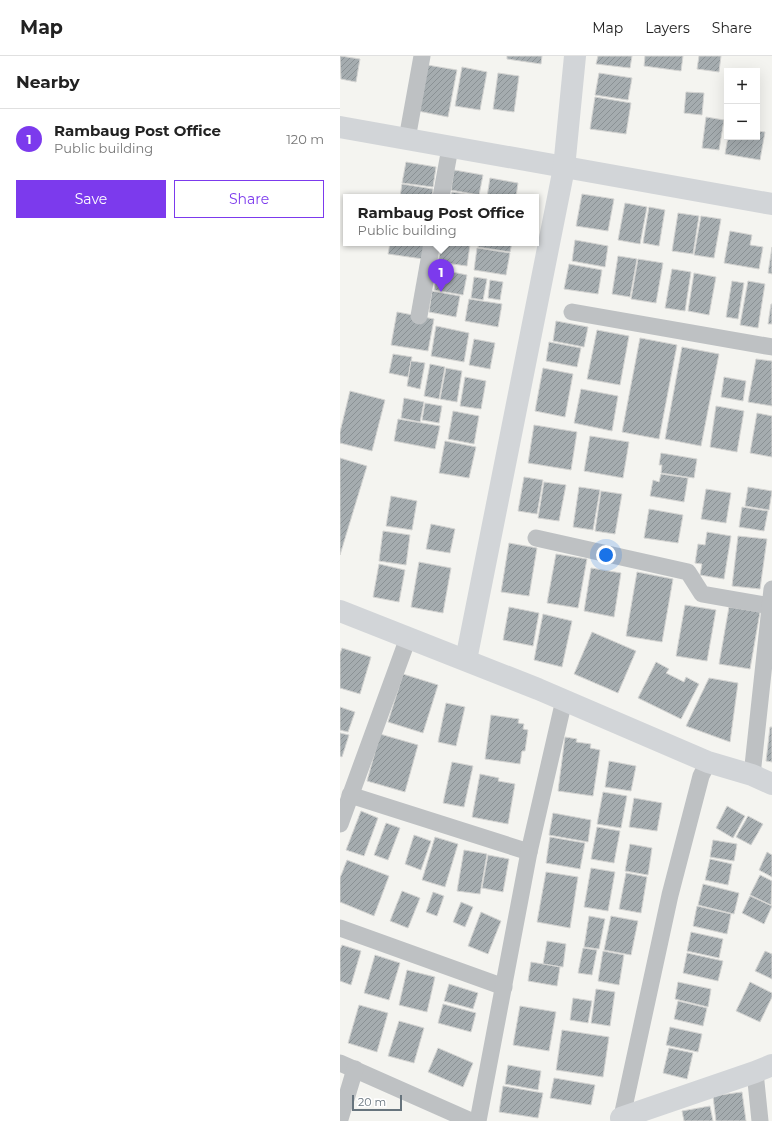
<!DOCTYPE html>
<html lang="en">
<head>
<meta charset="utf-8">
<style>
  :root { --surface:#fff; --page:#f2f2f2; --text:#222; --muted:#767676; --line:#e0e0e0; --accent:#7c3aed }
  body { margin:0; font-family:Montserrat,sans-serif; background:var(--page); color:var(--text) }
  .controls { position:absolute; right:12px; top:12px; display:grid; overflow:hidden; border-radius:0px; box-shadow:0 4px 16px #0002 }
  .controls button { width:36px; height:36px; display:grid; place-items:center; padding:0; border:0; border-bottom:1px solid var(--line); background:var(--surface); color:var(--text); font:20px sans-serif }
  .scale { position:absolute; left:12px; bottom:10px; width:50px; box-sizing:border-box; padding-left:4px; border:2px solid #67747d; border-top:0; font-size:11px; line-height:14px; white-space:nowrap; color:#67747d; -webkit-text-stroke:3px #fff; paint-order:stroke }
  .you { position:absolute; left:266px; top:499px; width:14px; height:14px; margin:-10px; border:3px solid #fff; border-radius:50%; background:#1a73e8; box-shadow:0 0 0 6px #1a73e833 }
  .badge { display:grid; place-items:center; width:26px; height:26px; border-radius:50%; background:var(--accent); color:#fff; font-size:13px; font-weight:700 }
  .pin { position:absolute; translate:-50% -33px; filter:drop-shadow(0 1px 2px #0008) }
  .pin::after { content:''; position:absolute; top:21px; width:14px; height:12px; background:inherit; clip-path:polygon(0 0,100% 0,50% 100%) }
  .popup { position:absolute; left:3px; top:138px; width:196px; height:52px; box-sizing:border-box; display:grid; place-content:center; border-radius:0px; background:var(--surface); filter:drop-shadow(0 1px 3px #0005); font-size:13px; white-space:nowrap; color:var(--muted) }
  .popup b { font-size:15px; color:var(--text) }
  .popup::after { content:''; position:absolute; left:50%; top:100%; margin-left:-8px; border:8px solid transparent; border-top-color:var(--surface) }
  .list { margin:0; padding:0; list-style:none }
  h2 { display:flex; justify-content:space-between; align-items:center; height:52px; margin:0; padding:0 16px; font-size:17px }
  h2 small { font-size:13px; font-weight:400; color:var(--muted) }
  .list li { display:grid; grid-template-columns:26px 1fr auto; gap:12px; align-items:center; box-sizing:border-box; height:60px; padding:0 16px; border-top:1px solid var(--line) }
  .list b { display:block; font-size:15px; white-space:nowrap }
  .list p { margin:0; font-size:13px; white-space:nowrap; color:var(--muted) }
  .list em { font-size:13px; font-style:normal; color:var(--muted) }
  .actions { display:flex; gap:8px; padding:12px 16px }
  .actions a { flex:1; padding:9px 0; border:1px solid var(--accent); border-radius:0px; text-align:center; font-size:14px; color:var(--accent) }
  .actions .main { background:var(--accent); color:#fff }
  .map { position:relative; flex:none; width:432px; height:1065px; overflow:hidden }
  header { display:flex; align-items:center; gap:24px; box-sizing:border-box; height:56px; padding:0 20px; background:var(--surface); border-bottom:1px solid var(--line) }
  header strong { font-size:19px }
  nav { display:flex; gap:22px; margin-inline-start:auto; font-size:14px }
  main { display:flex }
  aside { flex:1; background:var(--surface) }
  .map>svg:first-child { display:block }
  .building { fill:url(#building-hatch); stroke:#d5d5d3 }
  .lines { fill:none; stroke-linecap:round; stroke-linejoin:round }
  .street { stroke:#bec1c3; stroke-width:17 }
  .secondary { stroke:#d2d5d8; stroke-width:22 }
  .primary { stroke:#d2d5d8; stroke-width:22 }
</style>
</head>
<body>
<header>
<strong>Map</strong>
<nav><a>Map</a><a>Layers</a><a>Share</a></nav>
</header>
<main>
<aside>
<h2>Nearby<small></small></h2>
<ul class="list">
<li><span class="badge">1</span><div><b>Rambaug Post Office</b><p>Public building</p></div><em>120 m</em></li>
</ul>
<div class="actions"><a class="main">Save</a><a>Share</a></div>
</aside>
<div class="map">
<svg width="432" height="1065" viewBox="0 0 432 1065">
  <defs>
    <pattern id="building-hatch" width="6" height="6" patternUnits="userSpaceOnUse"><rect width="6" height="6" fill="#a5acaf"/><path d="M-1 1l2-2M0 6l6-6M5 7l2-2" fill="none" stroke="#8a9194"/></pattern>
  </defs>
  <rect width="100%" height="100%" fill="#f4f4f0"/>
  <g class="building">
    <path d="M0,0l20,3 -4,23 -15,-3z"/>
    <path d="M167,0h35l-1,8 -34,-5z"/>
    <path d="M258,0h34l-2,12 -34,-4z"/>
    <path d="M305,0h38l-2,15 -37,-5z"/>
    <path d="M359,0h22l-2,16 -22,-3z"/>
    <path d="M87,9l30,5 -9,47 -30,-6z"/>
    <path d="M122,11l25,5 -7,38 -25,-4z"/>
    <path d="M158,17l21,3 -5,36 -21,-3z"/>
    <path d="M259,17l33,5 -4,22 -33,-5z"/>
    <path d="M346,36l18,1 -2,22 -18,-2z"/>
    <path d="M255,41l36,6 -5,31 -36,-5z"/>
    <path d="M366,61l18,3 -5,30 -17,-2z"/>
    <path d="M417,75l8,1 -5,28 -35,-6 3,-17h29z"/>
    <path d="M66,106l30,5 -3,20 -31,-4z"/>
    <path d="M114,114l29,5 -4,20 -28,-5z"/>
    <path d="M150,122l28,5 -2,14h-29z"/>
    <path d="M62,128l31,5 -1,8h-32z"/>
    <path d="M112,136l26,4v1h-27z"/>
    <path d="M242,138l32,5 -6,32 -32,-5z"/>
    <path d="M285,147l22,4 -7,37 -22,-4z"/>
    <path d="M309,151l16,3 -6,36 -16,-3z"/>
    <path d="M338,157l21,3 -6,38 -21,-3z"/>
    <path d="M361,160l20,3 -7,39 -20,-3z"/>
    <path d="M390,175l22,4 -2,10 13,2 -4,22 -35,-6z"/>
    <path d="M235,184l33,6 -3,21 -33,-6z"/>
    <path d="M50,187h35l-2,16 -35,-5z"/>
    <path d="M102,187h14l14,2 -3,21 -29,-4z"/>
    <path d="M139,187h33l-2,9 -32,-5z"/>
    <path d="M432,191v27l-4,-1z"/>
    <path d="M137,192l33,5 -4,22 -32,-5z"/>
    <path d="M278,200l19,3 -7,38 -18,-3z"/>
    <path d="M298,203l25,4 -7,40 -25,-4z"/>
    <path d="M229,208l33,6 -4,24 -34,-5z"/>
    <path d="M98,213l29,6 -4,20 -29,-5z"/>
    <path d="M332,213l19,3 -6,39 -20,-3z"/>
    <path d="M354,217l22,4 -7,38 -21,-4z"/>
    <path d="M134,221l13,2 -4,21 -12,-2z"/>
    <path d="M150,224l13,2 -3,18 -12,-2z"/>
    <path d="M392,225l12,2 -6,36 -12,-2z"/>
    <path d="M408,225l17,3 -7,44 -18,-3z"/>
    <path d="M92,235l28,5 -4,21 -27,-5z"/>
    <path d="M129,243l33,5 -4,23 -33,-6z"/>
    <path d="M431,248h1v20h-4z"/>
    <path d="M57,256l37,7 -6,32 -37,-6z"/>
    <path d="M216,265l32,6 -4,20 -31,-6z"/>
    <path d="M96,270l33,7 -5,29 -33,-6z"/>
    <path d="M257,274l32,6 -9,49 -33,-6z"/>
    <path d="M300,282l37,7 -18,94 -37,-7z"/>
    <path d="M134,283l21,4 -5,26 -21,-4z"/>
    <path d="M209,286l32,6 -4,19 -31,-6z"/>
    <path d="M342,291l37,7 -18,92 -36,-7z"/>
    <path d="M53,298l19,3 -4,20 -19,-4z"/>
    <path d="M416,303l16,2v45l-24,-4z"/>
    <path d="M71,305l14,2 -5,26 -13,-3z"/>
    <path d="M90,308l15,3 -6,32 -15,-3z"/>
    <path d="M106,312l16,3 -5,31 -17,-3z"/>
    <path d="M203,312l30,6 -8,43 -30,-6z"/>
    <path d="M125,321l21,4 -5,28 -21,-3z"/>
    <path d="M384,321l22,4 -3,20 -22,-4z"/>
    <path d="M241,333l37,7 -6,35 -38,-8z"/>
    <path d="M10,335l35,9 -13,51 -32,-8v-11z"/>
    <path d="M64,342l20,4 -4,20 -19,-4z"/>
    <path d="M85,347l17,3 -3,17 -17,-3z"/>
    <path d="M376,350l28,5 -7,41 -27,-5z"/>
    <path d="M113,355l26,5 -5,28 -26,-5z"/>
    <path d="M417,357l15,3v41l-22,-4z"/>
    <path d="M58,363l42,7 -5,23 -41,-8z"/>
    <path d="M194,369l43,7 -6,38 -43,-7z"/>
    <path d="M250,380l39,6 -6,36 -39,-7z"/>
    <path d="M105,385l31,6 -7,31 -30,-5z"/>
    <path d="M321,397l36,6 -3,19 -33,-5 1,-8h-3z"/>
    <path d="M0,402l27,8 -27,89z"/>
    <path d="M321,418l27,4 -4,24 -34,-6 3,-16 6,2z"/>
    <path d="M184,421l19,3 -6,34 -19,-3z"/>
    <path d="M204,426l22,3 -7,36 -21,-3z"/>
    <path d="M239,431l21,3 -7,40 -20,-3z"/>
    <path d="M408,431l24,4 -3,19 -24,-4z"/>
    <path d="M366,433l25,4 -5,30 -25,-4z"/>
    <path d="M261,435l21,3 -7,40 -20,-3z"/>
    <path d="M51,440l26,5 -5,29 -26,-4z"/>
    <path d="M402,451l26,4 -4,20 -25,-4z"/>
    <path d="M309,453l34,6 -5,28 -34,-5z"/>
    <path d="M91,468l24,5 -5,24 -24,-4z"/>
    <path d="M43,475l27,4 -4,30 -27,-4z"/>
    <path d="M367,476l24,4 -7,43 -24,-4 2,-11 -7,-1 3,-19 7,1z"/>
    <path d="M398,480l29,3 -7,50 -28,-3z"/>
    <path d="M169,487l28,5 -8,48 -28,-4z"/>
    <path d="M216,498l31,5 -9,49 -31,-5z"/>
    <path d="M79,506l32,6 -8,45 -32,-6z"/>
    <path d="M39,508l26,6 -6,32 -26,-5z"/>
    <path d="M251,512l30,5 -7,44 -30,-6z"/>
    <path d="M297,516l36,7 -11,63 -36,-6z"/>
    <path d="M345,549l31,5 -9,51 -31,-5z"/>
    <path d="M169,551l30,6 -6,33 -30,-6z"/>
    <path d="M389,551l31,5 -10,57 -31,-5z"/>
    <path d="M203,558l29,7 -10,46 -28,-7z"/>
    <path d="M252,576l44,19 -18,42 -44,-19z"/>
    <path d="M2,592l29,9 -11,37 -20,-6v-34z"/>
    <path d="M316,606l13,7 -3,4 18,9 2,-5 13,7 -18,35 -43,-21z"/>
    <path d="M63,618l35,11 -15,48 -35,-11z"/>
    <path d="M369,622l29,5 -8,59 -44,-16z"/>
    <path d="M106,647l19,4 -9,39 -18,-4z"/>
    <path d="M0,651l15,5 -7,20 -8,-2z"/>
    <path d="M151,659l28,4 -1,4 6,1 -1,5 5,1 -3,21h-3l-2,13 -35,-5z"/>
    <path d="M430,671h2v35l-6,-1z"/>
    <path d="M0,677l9,2 -7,22 -2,-1z"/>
    <path d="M40,678l38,11 -13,47 -38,-11z"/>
    <path d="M225,681l12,2 -1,3 15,2 -1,4 10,2 -7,46 -35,-5z"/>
    <path d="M269,705l27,5 -5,25 -26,-4z"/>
    <path d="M112,706l21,4 -9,41 -21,-4z"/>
    <path d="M140,718l19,4 -1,3 17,3 -7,40 -36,-7z"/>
    <path d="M263,736l24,4 -6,32 -24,-4z"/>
    <path d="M294,742l28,5 -5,28 -28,-4z"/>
    <path d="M387,750l18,10 -12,22 -17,-10z"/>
    <path d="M21,755l17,7 -14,38 -18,-6z"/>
    <path d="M213,757l38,7 -3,22 -39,-7z"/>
    <path d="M408,760l15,8 -12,21 -15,-8z"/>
    <path d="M46,767l14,5 -12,32 -14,-5z"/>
    <path d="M257,771l23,4 -6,32 -23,-4z"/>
    <path d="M74,779l17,6 -10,29 -16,-6z"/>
    <path d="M95,781l23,7 -13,43 -23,-7z"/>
    <path d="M210,781l35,6 -5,26 -34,-6z"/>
    <path d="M373,784l24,4 -3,17 -24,-4z"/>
    <path d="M290,788l22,4 -4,27 -23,-4z"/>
    <path d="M124,794l23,4 -7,40 -23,-3z"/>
    <path d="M427,796l5,3v22l-13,-7z"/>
    <path d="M148,799l21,4 -6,33 -21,-4z"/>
    <path d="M370,803l22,5 -4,21 -23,-5z"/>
    <path d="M7,804l42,16 -15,40 -34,-14v-24z"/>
    <path d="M251,812l24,4 -7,39 -24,-4z"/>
    <path d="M206,816l32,5 -8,51 -33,-6z"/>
    <path d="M286,817l21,4 -6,36 -22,-4z"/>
    <path d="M420,819l12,6 -1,24 -21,-10z"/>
    <path d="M363,828l36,9 -5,21 -36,-9z"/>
    <path d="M62,835l18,7 -12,30 -18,-7z"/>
    <path d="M93,836l11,4 -7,20 -11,-4z"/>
    <path d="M410,840l22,10 -8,18 -22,-11z"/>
    <path d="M121,846l12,5 -8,20 -12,-5z"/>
    <path d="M357,850l34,8 -4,20 -34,-8z"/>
    <path d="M141,856l20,9 -13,33 -20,-8z"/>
    <path d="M249,860l16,3 -6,30 -15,-2z"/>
    <path d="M271,860l27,5 -7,34 -27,-5z"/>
    <path d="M351,876l32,7 -4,19 -32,-7z"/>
    <path d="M207,885l19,3 -3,23 -20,-3z"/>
    <path d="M2,889l19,6 -10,34 -11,-4v-31z"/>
    <path d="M243,892l14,2 -5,25 -14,-2z"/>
    <path d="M263,895l21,4 -5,30 -21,-4z"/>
    <path d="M425,895l7,3v25l-17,-8z"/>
    <path d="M347,897l36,8 -5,20 -35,-8z"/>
    <path d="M35,899l25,8 -11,37 -25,-7z"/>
    <path d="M191,906l29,5 -3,19 -29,-5z"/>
    <path d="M67,914l28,7 -8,35 -28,-7z"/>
    <path d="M338,926l33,7 -3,18 -33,-8z"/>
    <path d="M410,926l22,11v4l-12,25 -24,-11z"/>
    <path d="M109,928l29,9 -5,16 -29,-8z"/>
    <path d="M256,933l19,3 -5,34 -19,-3z"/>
    <path d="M233,942l19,3 -4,22 -18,-3z"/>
    <path d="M338,945l29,7 -4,18 -29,-7z"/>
    <path d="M103,948l33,9 -5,19 -33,-9z"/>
    <path d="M19,949l29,8 -11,39 -29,-9z"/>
    <path d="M180,950l36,6 -7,39 -36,-6z"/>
    <path d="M59,965l25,7 -10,35 -26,-7z"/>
    <path d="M330,971l32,7 -4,18 -32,-7z"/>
    <path d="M222,974l47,7 -6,40 -47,-7z"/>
    <path d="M98,992l35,15 -10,24 -35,-15z"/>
    <path d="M329,992l24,5 -6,26 -24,-6z"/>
    <path d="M168,1009l33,6 -3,19 -33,-6z"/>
    <path d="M214,1022l41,7 -4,20 -41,-7z"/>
    <path d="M163,1030l40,7 -5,25 -39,-6z"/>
    <path d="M402,1036l4,29h-30l-3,-25z"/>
    <path d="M370,1050l3,15h-29l-2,-10z"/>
  </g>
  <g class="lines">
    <g class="street">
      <path d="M67,83l15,-83"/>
      <path d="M101,141l9,-49"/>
      <path d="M232,256l200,35"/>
      <path d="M79,260l13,-73"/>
      <path d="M196,482l152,34 14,22 68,12"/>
      <path d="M412,719l20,-186"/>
      <path d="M10,739l179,57"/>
      <path d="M0,768l68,-186"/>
      <path d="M0,872l164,59"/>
      <path d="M0,1007l131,58"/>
      <path d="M415,1016l5,49"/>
      <path d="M0,1063l15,-50"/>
      <path d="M138,1065l51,-269 35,-152"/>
      <path d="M281,1065l49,-226 31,-119 7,-14"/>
    </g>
    <g class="secondary">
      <path d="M0,71l432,77"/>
      <path d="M126,604l98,-492 11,-112"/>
      <path d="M281,1062l134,-46 17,-7"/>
    </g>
    <path class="primary" d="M0,555l198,78 170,73 44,13 20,9"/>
  </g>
</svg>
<div class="controls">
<button>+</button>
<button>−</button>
</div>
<div class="scale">20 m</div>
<div class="you"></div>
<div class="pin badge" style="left:101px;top:236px">1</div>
<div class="popup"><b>Rambaug Post Office</b>Public building</div>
</div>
</main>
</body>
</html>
